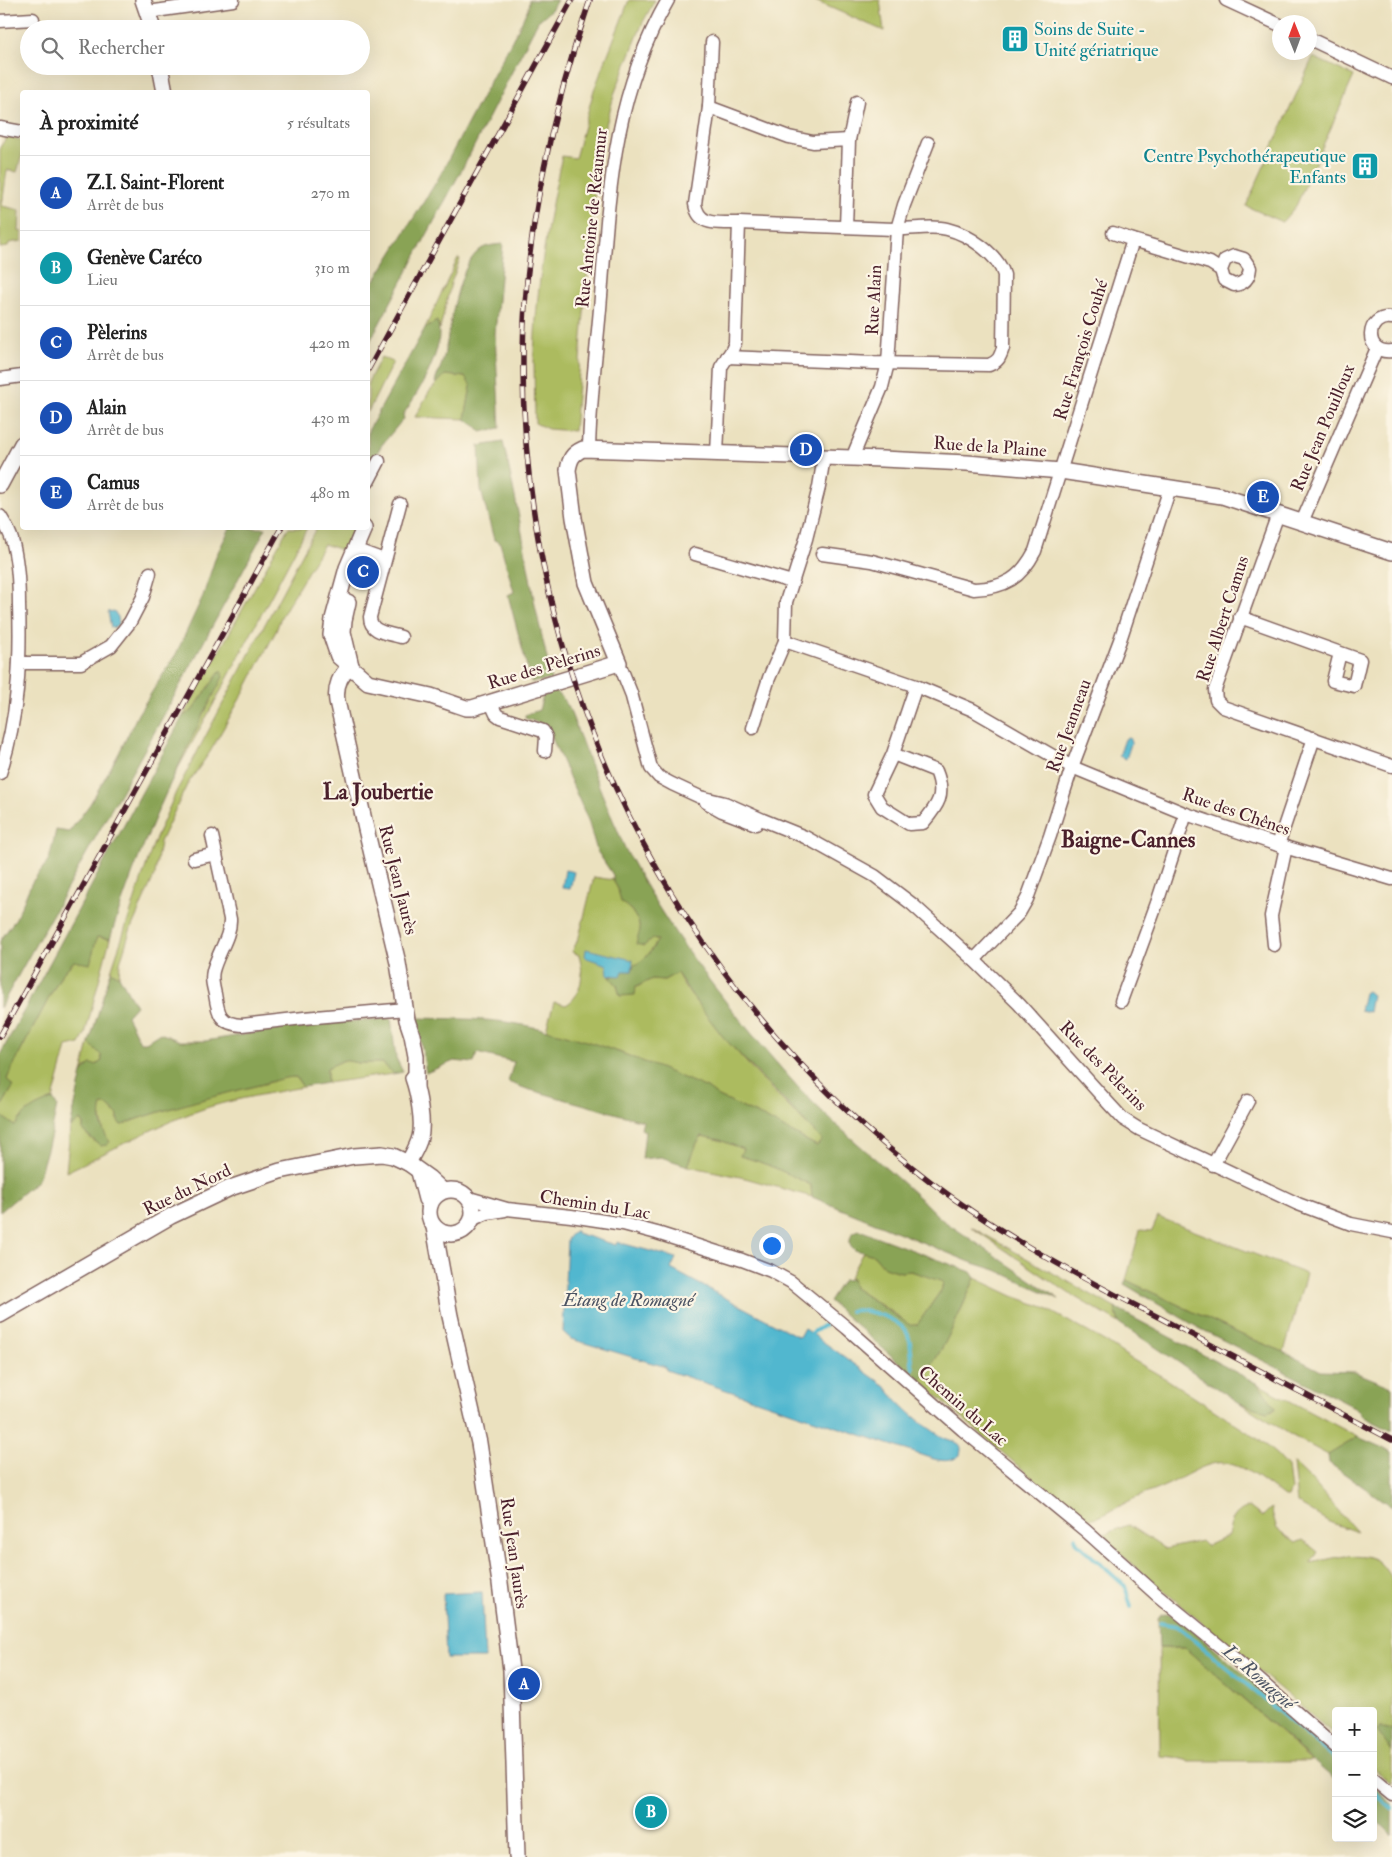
<!DOCTYPE html>
<html lang="fr">
<head>
<meta charset="utf-8">
<style>
  :root { --surface:#fff; --page:#f2f2f2; --text:#222; --muted:#767676; --line:#e0e0e0; --accent:#0f766e }
  body { margin:0; font-family:"IM FELL Double Pica",serif; background:var(--page); color:var(--text) }
  .controls { position:absolute; right:15px; bottom:15px; display:grid; overflow:hidden; border-radius:5px; box-shadow:0 5px 20px #0002 }
  .controls button { width:45px; height:45px; display:grid; place-items:center; padding:0; border:0; border-bottom:1px solid var(--line); background:var(--surface); color:var(--text); font:25px sans-serif }
  .compass { position:absolute; left:1272px; top:15px; width:45px; height:45px; border-radius:50%; background:var(--surface); box-shadow:0 5px 20px #0002; rotate:359deg }
  .you { position:absolute; left:771px; top:1245px; width:18px; height:18px; margin:-12px; border:4px solid #fff; border-radius:50%; background:#1a73e8; box-shadow:0 0 0 8px #1a73e833 }
  .badge { display:grid; place-items:center; width:32px; height:32px; border-radius:50%; background:var(--accent); color:#fff; font-size:16px; font-weight:700 }
  .pin { position:absolute; translate:-50% -50%; border:2px solid #fff; box-shadow:0 1px 5px #0006 }
  .list { margin:0; padding:0; list-style:none }
  h2 { display:flex; justify-content:space-between; align-items:center; height:65px; margin:0; padding:0 20px; font-size:21px }
  h2 small { font-size:16px; font-weight:400; color:var(--muted) }
  .list li { display:grid; grid-template-columns:32px 1fr auto; gap:15px; align-items:center; box-sizing:border-box; height:75px; padding:0 20px; border-top:1px solid var(--line) }
  .list b { display:block; font-size:19px; white-space:nowrap }
  .list p { margin:0; font-size:16px; white-space:nowrap; color:var(--muted) }
  .list em { font-size:16px; font-style:normal; color:var(--muted) }
  .icon { flex:none; width:28px; height:28px; fill:none; stroke:currentColor; stroke-width:2; stroke-linecap:round; stroke-linejoin:round }
  .map { position:relative; flex:none; width:1392px; height:1857px; overflow:hidden }
  .search { position:absolute; background:var(--surface); box-shadow:0 5px 20px #0002; left:20px; top:20px; width:350px; height:55px; display:flex; align-items:center; gap:12px; box-sizing:border-box; padding:0 18px; border-radius:28px; color:var(--muted); font-size:19px }
  .panel { position:absolute; background:var(--surface); box-shadow:0 5px 20px #0002; left:20px; top:90px; width:350px; height:440px; border-radius:5px }
  .map>svg:first-child { display:block }
  .green { fill:#acbb5e; stroke:#7b6d44 }
  .forest { fill:#89a355; stroke:#6a6140 }
  .water { fill:#51b7cf; stroke:#4e6b7d }
  .lines { fill:none; stroke-linecap:round; stroke-linejoin:round }
  .stream { stroke:#51b7cf; stroke-width:4 }
  .minor-casing { stroke:#82635f; stroke-width:15 }
  .tertiary-casing { stroke:#82635f; stroke-width:18 }
  .minor { stroke:#fff; stroke-width:12 }
  .tertiary { stroke:#fff; stroke-width:15 }
  .rail-casing { stroke:#4a1f2b; stroke-width:5.5 }
  .rail { stroke:#fcf5e5; stroke-width:4; stroke-dasharray:11; stroke-linecap:butt }
  .labels { text-anchor:middle; dominant-baseline:central; stroke-width:4.5; stroke-linejoin:round; paint-order:stroke }
  .culture-label { font-size:18px; fill:#0d838f; stroke:#fcf5e5; text-anchor:start }
  .street-label { font-size:18px; fill:#4a1f2b; stroke:#fcf5e5 }
  .water-label { font-size:19px; font-style:italic; fill:#4c5464; stroke:#fcf5e5 }
  .district-label { font-size:22px; font-weight:bold; fill:#4a1f2b; stroke:#fcf5e5 }
</style>
</head>
<body>
<div class="map">
<svg width="1392" height="1857" viewBox="0 0 1392 1857">
  <rect width="100%" height="100%" fill="#fcf5e5"/>
  <filter id="ink" filterUnits="userSpaceOnUse"><feTurbulence type="fractalNoise" baseFrequency=".02" numOctaves="2"/><feDisplacementMap in="SourceGraphic" scale="10" xChannelSelector="R" yChannelSelector="G"/><feConvolveMatrix kernelMatrix="1 2 1 2 8 2 1 2 1" color-interpolation-filters="sRGB"/></filter>
  <filter id="wash" filterUnits="userSpaceOnUse"><feTurbulence type="fractalNoise" baseFrequency=".0096" numOctaves="4" result="noise"/><feDisplacementMap in="SourceGraphic" scale="20" xChannelSelector="R" yChannelSelector="G"/><feGaussianBlur stdDeviation="1.12" result="paint"/><feColorMatrix in="noise" values="0 0 0 0 0 0 0 0 0 0 0 0 0 0 0 0 0 1.4 0 .05"/><feComposite in="paint" operator="in"/></filter>
  <g filter="url(#wash)">
    <rect width="100%" height="100%" fill="#ebe1bf"/>
    <g class="green">
      <path d="M629,0h26l-12,22 -28,70 -13,47 -7,45 -21,247 -26,-2 -13,-6c0,-20 -1,-41 -1,-61 1,-68 13,-140 28,-206l13,2 19,-68z"/>
      <path d="M813,0h67l4,31z"/>
      <path d="M1313,57l41,19 -58,130 -14,16 -36,-16z"/>
      <path d="M7,137l15,3v15l-5,17 -10,-2 -5,36 18,4 -1,21 3,1v9l-13,2 -1,4 -8,1v-101z"/>
      <path d="M458,258l2,1 -9,24 -11,46 -3,-8 -12,7z"/>
      <path d="M381,357l12,5 -25,50v-30z"/>
      <path d="M445,375l20,2 6,9 -6,33 -50,-2 14,-25z"/>
      <path d="M288,528h19l-83,157 -54,98 51,-112 -29,40 -9,5z"/>
      <path d="M316,528h38l-10,23 -20,-7 -43,73 -5,14 -31,59 -35,62 -23,33 -27,57 -5,32 -25,57 -10,32 -1,13 -8,-5 42,-126 23,-53z"/>
      <path d="M594,877l19,3 5,9 3,13 10,8 7,11 2,9 18,10c-6,11 -23,33 -36,36 -4,1 -9,0 -12,0l7,9 3,11 32,-17 12,1 13,-7c8,16 20,30 31,44 34,44 74,83 114,123l-5,6 -52,-28 -46,-21 -12,-9 -88,-36 -73,-22 8,-28 12,3c17,-10 18,-33 13,-50l-7,-3 7,-15z"/>
      <path d="M97,937l13,2 -25,95 -5,10 -13,3 -14,52 -18,8 -20,19 -15,-11v-6l13,-22 -6,-8 6,-13 48,-91z"/>
      <path d="M89,1043l12,12 1,6 -6,4 -10,2 -4,6z"/>
      <path d="M344,1060l14,3h25l10,11 -66,9v-15z"/>
      <path d="M284,1077h12l7,10c-31,6 -64,11 -94,20 -50,16 -96,43 -143,65l4,-44 9,-8 4,4v7l12,11 9,-8 -4,-22 2,-7h5l11,10v6l3,4 5,-1 8,-4 65,-21 69,-16z"/>
      <path d="M702,1136l18,4 23,9 -3,7c25,6 49,18 71,29l1,12 -67,-19 -57,-12 9,-23z"/>
      <path d="M1158,1217l148,57 -22,78 -42,-17 -116,-55 14,-50 12,1z"/>
      <path d="M971,1227l144,81 4,15 -49,-29z"/>
      <path d="M863,1252l11,3 10,12 17,5 10,-1 32,10 -1,8 -25,36 -7,1 -15,-12 -41,-26 -2,-9 -3,-1z"/>
      <path d="M975,1278l38,18 28,10 65,36 22,15 40,23 90,59 19,16 11,12 3,23 -3,7h-4c-17,-12 -37,-31 -59,-34 -16,-3 -41,14 -56,21 -14,7 -29,11 -42,18 -15,8 -31,21 -50,15l-157,-136c25,-31 39,-67 55,-103z"/>
      <path d="M1258,1384l100,53 -30,18 -37,-20 -51,-32 27,9 9,-3z"/>
      <path d="M1293,1463l21,20 43,49 -28,-10 -32,-19z"/>
      <path d="M1249,1507l13,10 9,-9 6,21 19,14 7,-3 15,12 -7,11c19,-4 53,-15 69,0 5,5 8,11 12,16v151l-11,-3 11,25v31l-19,-15v-57h-37v25l-237,-200 29,-11 37,24 36,-8 5,5 22,-10c3,-14 5,-24 21,-29z"/>
      <path d="M1159,1648h26l127,113h-123l-16,-4 -13,-1z"/>
    </g>
    <g class="forest">
      <path d="M529,0h28l-6,10 -13,11 -70,137 -100,187v-54l70,-112 80,-150 10,-21z"/>
      <path d="M503,244l-8,90 5,94 -19,4 -5,-6 -11,-7 6,-33 -6,-9 -20,-2 -9,9 -1,-2c2,-7 6,-15 8,-22 8,-29 12,-93 38,-111 6,-4 14,-4 22,-5z"/>
      <path d="M437,321c10,26 -19,72 -34,94l1,3 -23,28 -13,23v-38l57,-103z"/>
      <path d="M503,442c13,54 22,108 32,163 5,25 12,49 16,75l-20,2 -23,-87 6,-3 -14,-49 -6,-3 -13,-50 -2,-44z"/>
      <path d="M230,528h36l-107,196 -159,284v-67l16,-23 16,-36 17,-22 7,-30 13,2 21,-28 29,-51 19,-39 38,-60 27,-58 13,-40z"/>
      <path d="M221,670l2,7c-44,84 -85,171 -113,262l-13,-2 -7,27 -16,-3 -13,14 -48,91 -6,13 6,8 -13,22v-54l183,-339 9,-5z"/>
      <path d="M555,691l6,5 8,12c14,37 28,75 44,112 6,12 10,26 17,38 43,81 106,160 167,228 44,48 98,86 144,133l118,80 -63,-29 -26,-8 -158,-65 -1,-12c-23,-11 -46,-23 -71,-29l3,-7 -23,-9 -18,-4 -5,7 -9,23 -27,-9 -19,2 3,-28 -4,-2 2,-8 -116,-32 -19,-7 6,-20 -37,-9 -3,10 -20,-2 -28,12 -9,-55c32,1 64,0 95,5 68,11 132,38 195,65l12,9 46,21 52,28 5,-6 -98,-102 -27,-35 -20,-30 -13,7 -12,-1 -16,8 -1,8 -15,1 -3,-11 -8,-9 3,1 11,-7 9,1 2,-6c11,-4 18,-15 24,-25l-5,-2 -9,8 -8,-2 4,-14 -2,-9 -7,-11 -10,-8 -3,-13 -5,-9v-5l-16,-24 -9,-31 -40,-91 -4,-4 -19,-7v-3l14,-5 4,-14z"/>
      <path d="M111,971l8,5 17,30 -9,10 13,26h6l14,-9 20,8h25l91,-15 95,-8 5,40 7,14 -10,2 -10,-11h-25l-14,-3 -17,8v15l-24,4 -7,-10c-14,0 -27,6 -41,9 -41,10 -81,21 -121,34l-8,4 -5,1 -3,-4v-6l-11,-10h-5c-4,13 0,26 8,37l-3,3 -6,1 -18,-15v-7l-3,-4 -10,8 12,-55 8,-9 6,1 6,-4 -1,-6 -12,-12z"/>
      <path d="M53,1099l4,7 -7,33 -12,41 -38,32v-97l15,11c10,-16 21,-20 38,-27z"/>
      <path d="M859,1230l112,42 4,6c-16,36 -30,72 -55,103l-91,-80 14,-21 9,-1 2,9 56,37h7l25,-36 1,-7 -32,-11 -10,1 -17,-5 -10,-12 -19,-5 -5,-5v-5l2,-7z"/>
      <path d="M1126,1280l116,55 42,17 37,19 34,1 37,15v44l-28,-14 -8,-9 -159,-81 -73,-43z"/>
      <path d="M1115,1308l143,76 18,24 -9,4 -27,-9 -121,-80z"/>
      <path d="M1358,1437l34,15v55l-63,-44 -1,-8z"/>
      <path d="M1165,1614l12,2 159,138v27l-151,-133h-26l-1,-29 3,-4z"/>
      <path d="M1380,1727l12,3v22l-15,-21z"/>
      <path d="M1373,1786l19,17v33l-19,-19z"/>
    </g>
    <g class="water">
      <path d="M114,611l4,6 1,6 -3,4 -5,1 -3,-16z"/>
      <path d="M1127,737l4,1 -1,3h2l-6,18 -7,-3 6,-17h1z"/>
      <path d="M565,870l9,2 -4,17 -8,-1z"/>
      <path d="M586,949l47,11 -1,11h-9l-2,5 -13,-1 -1,-10 -20,-7 -2,-2z"/>
      <path d="M1367,991l5,4 -3,17 -9,-2 4,-17z"/>
      <path d="M574,1231h2v2l40,12 1,-3 59,16 -5,11 128,68 5,-9 81,58c15,20 35,37 56,50 5,4 13,4 18,8 3,3 2,7 1,11 -9,8 -19,6 -30,3l-264,-88v-3l-95,-28 -8,-7 4,-93z"/>
      <path d="M482,1592l3,66h-39l-3,-64z"/>
    </g>
    <g class="lines">
      <g class="stream">
        <path d="M850,1311c16,-4 55,9 59,27 3,10 2,21 4,31"/>
        <path d="M812,1333l14,-9"/>
        <path d="M1075,1537l2,6 48,43 6,21"/>
        <path d="M1160,1623l17,3 8,6 151,128"/>
        <path d="M1373,1792l19,16"/>
      </g>
    </g>
  </g>
  <g filter="url(#ink)">
    <g class="lines">
      <g class="minor-casing">
        <g id="minor">
          <path d="M1226,0l54,25"/>
          <path d="M148,12l85,-12"/>
          <path d="M0,21l33,-2"/>
          <path d="M1310,39l82,39"/>
          <path d="M712,42l-3,65 -14,97c4,24 25,18 44,19l-4,120 -3,7 -11,17 -4,87"/>
          <path d="M709,107l80,30 24,5 36,-2 -3,87"/>
          <path d="M0,128l22,4"/>
          <path d="M849,140l8,-38"/>
          <path d="M1113,233l20,7"/>
          <path d="M1392,318c-27,-4 -29,37 0,33"/>
          <path d="M727,357l147,6 115,2c10,-4 11,-8 14,-17l1,-73c-6,-21 -36,-41 -57,-46 -16,-4 -36,1 -53,0 -52,-2 -104,-4 -155,-6"/>
          <path d="M0,379l22,-3"/>
          <path d="M589,449c1,-47 7,-94 11,-140 9,-111 11,-210 68,-309"/>
          <path d="M854,458l1,-7 27,-64 6,-24 9,-134 7,-24 24,-62"/>
          <path d="M368,482l11,-21"/>
          <path d="M400,504l-30,113c0,16 18,16 31,20"/>
          <path d="M1278,514l-63,176 1,10 7,7 169,59"/>
          <path d="M0,516c5,8 10,16 12,24 6,21 7,44 7,65 2,57 -1,114 -19,168"/>
          <path d="M1302,522l75,-174"/>
          <path d="M354,549l30,11"/>
          <path d="M695,554l97,28"/>
          <path d="M822,554l50,7 102,28c31,-1 47,-11 61,-38l98,-311 77,23 11,7 3,10 10,5c10,-1 15,-6 16,-17l-6,-9 -10,-3 -9,4 -4,10"/>
          <path d="M1240,617l120,43 -6,26 -21,-5 7,-28"/>
          <path d="M785,641l1,-39 20,-63 13,-52 5,-30"/>
          <path d="M19,663h62l30,-17 19,-24 13,-25 7,-24"/>
          <path d="M619,663l12,30 20,75 8,9 13,7 28,13 25,6 38,17 42,17 70,39 37,28 62,56 45,44 91,101 13,14 16,10 159,75 53,20 41,8"/>
          <path d="M491,703l5,11 4,3 43,14 3,6 -1,14"/>
          <path d="M753,728l16,-50 16,-37 131,45 57,24 99,57 114,47 92,31 114,34"/>
          <path d="M893,754l43,17c10,24 2,34 -13,52l-14,1 -27,-17 -8,-13 19,-40 23,-68"/>
          <path d="M706,802l16,9 34,13"/>
          <path d="M212,836l18,83c1,17 -13,35 -17,52 -2,8 0,15 2,23 3,20 5,30 27,31l62,-7 102,-9"/>
          <path d="M1278,845l36,-107"/>
          <path d="M194,859l22,-5"/>
          <path d="M1274,945l-3,-29 15,-69"/>
          <path d="M974,960l45,-47 8,-14 23,-63 22,-69 48,-127 50,-152"/>
          <path d="M1121,1001l36,-98 29,-89"/>
          <path d="M1213,1165l35,-64"/>
          <path d="M469,1198l38,11 64,7 52,8 34,9 85,27 29,11 20,11 56,46 116,102 123,101 70,63 72,59 108,94"/>
          <path d="M473,1219l14,-6 18,-3"/>
          <path d="M1373,1779l19,16"/>
        </g>
      </g>
      <g class="tertiary-casing">
        <g id="tertiary">
          <path d="M143,0l10,29"/>
          <path d="M160,66l5,26"/>
          <path d="M0,485l22,-41"/>
          <path d="M364,528l-17,40 -14,51 -2,16 7,21 30,26 63,14 35,12h6l147,-45 -33,-80 -12,-65 -6,-48c2,-11 4,-16 15,-21l299,10 85,4 94,8 161,25 170,56"/>
          <path d="M348,602l-4,18 -1,12 8,34"/>
          <path d="M351,666c-11,8 -16,21 -14,35l29,128 32,134 9,57 5,15 4,21v30"/>
          <path d="M408,1163c4,-8 10,-17 12,-26 4,-14 -2,-45 -7,-59"/>
          <path d="M419,1172l7,27 4,6"/>
          <circle cx="451" cy="1212" r="22"/>
          <path d="M434,1227l16,89 29,127 21,140 11,87 6,187"/>
          <path d="M0,1315l171,-99 59,-28 50,-17 74,-15 28,-2 11,2 15,7 21,15 14,13"/>
        </g>
      </g>
      <use href="#minor" class="minor"/>
      <use href="#tertiary" class="tertiary"/>
      <g class="rail-casing">
        <g id="rail">
          <path d="M590,0c-38,110 -66,238 -67,355 -3,324 150,630 408,827 71,54 151,96 231,137 76,40 153,81 230,121"/>
          <path d="M368,370l204,-370"/>
          <path d="M0,1036l281,-508"/>
        </g>
      </g>
      <use href="#rail" class="rail"/>
    </g>
  </g>
  <defs>
    <g id="building-square" transform="scale(1.4375)"><rect x="-9" y="-9" width="18" height="18" rx="4" fill="#0f9aa8" stroke="#fcf5e5"/><path d="M-4-6H4V6H1V3H-1V6H-4ZM-2.5-4.3h1.7v1.8h-1.7ZM.8-4.3h1.7v1.8H.8ZM-2.5-1h1.7V.8h-1.7ZM.8-1h1.7V.8H.8Z" fill="#fff"/></g>
  </defs>
  <g fill-rule="evenodd">
    <use href="#building-square" x="1015" y="39"/>
    <use href="#building-square" x="1365" y="166"/>
  </g>
  <g class="labels">
    <g class="culture-label">
      <text x="1034" y="29">Soins de Suite -<tspan x="1034" dy="21">Unité gériatrique</tspan></text>
      <text x="1346" y="156" text-anchor="end">Centre Psychothérapeutique<tspan x="1346" dy="21">Enfants</tspan></text>
    </g>
    <g class="street-label">
      <text transform="translate(592 218) rotate(-84)">Rue Antoine de Réaumur</text>
      <text transform="translate(874 300) rotate(-87)">Rue Alain</text>
      <text transform="translate(1081 350) rotate(-73)">Rue François Couhé</text>
      <text transform="translate(1323 428) rotate(-67)">Rue Jean Pouilloux</text>
      <text transform="translate(990 447) rotate(4)">Rue de la Plaine</text>
      <text transform="translate(1223 619) rotate(-72)">Rue Albert Camus</text>
      <text transform="translate(544 667) rotate(-17)">Rue des Pèlerins</text>
      <text transform="translate(1069 726) rotate(-70)">Rue Jeanneau</text>
      <text transform="translate(1236 812) rotate(19)">Rue des Chênes</text>
      <text transform="translate(398 880) rotate(76)">Rue Jean Jaurès</text>
      <text transform="translate(1103 1066) rotate(46)">Rue des Pèlerins</text>
      <text transform="translate(187 1190) rotate(-26)">Rue du Nord</text>
      <text transform="translate(595 1205) rotate(9)">Chemin du Lac</text>
      <text transform="translate(963 1406) rotate(41)">Chemin du Lac</text>
      <text transform="translate(514 1553) rotate(82)">Rue Jean Jaurès</text>
    </g>
    <g class="water-label">
      <text x="628" y="1300">Étang de Romagné</text>
      <text transform="translate(1259 1677) rotate(41)">Le Romagné</text>
    </g>
    <g class="district-label">
      <text x="378" y="792">La Joubertie</text>
      <text x="1128" y="840">Baigne-Cannes</text>
    </g>
  </g>
</svg>
<div class="controls">
<button>+</button>
<button>−</button>
<button><svg class="icon" aria-label="layers" viewBox="0 0 24 24"><path d="M12 4l9 5-9 5-9-5zM3 14l9 5 9-5"/></svg></button>
</div>
<svg class="compass" viewBox="-18 -18 36 36"><path d="M0-13l5 13h-10z" fill="#e53935"/><path d="M0 13l5-13h-10z" fill="#767676"/></svg>
<div class="you"></div>
<div class="pin badge" style="left:524px;top:1684px;background:#1a4fb4">A</div>
<div class="pin badge" style="left:651px;top:1812px;background:#0f9aa8">B</div>
<div class="pin badge" style="left:363px;top:572px;background:#1a4fb4">C</div>
<div class="pin badge" style="left:806px;top:450px;background:#1a4fb4">D</div>
<div class="pin badge" style="left:1263px;top:497px;background:#1a4fb4">E</div>
<div class="search"><svg class="icon" aria-label="search" viewBox="0 0 24 24"><circle cx="10" cy="10" r="6"/><path d="M15 15l6 6"/></svg>Rechercher</div>
<section class="panel">
<h2>À proximité<small>5 résultats</small></h2>
<ul class="list">
<li><span class="badge" style="background:#1a4fb4">A</span><div><b>Z.I. Saint-Florent</b><p>Arrêt de bus</p></div><em>270 m</em></li>
<li><span class="badge" style="background:#0f9aa8">B</span><div><b>Genève Caréco</b><p>Lieu</p></div><em>310 m</em></li>
<li><span class="badge" style="background:#1a4fb4">C</span><div><b>Pèlerins</b><p>Arrêt de bus</p></div><em>420 m</em></li>
<li><span class="badge" style="background:#1a4fb4">D</span><div><b>Alain</b><p>Arrêt de bus</p></div><em>430 m</em></li>
<li><span class="badge" style="background:#1a4fb4">E</span><div><b>Camus</b><p>Arrêt de bus</p></div><em>480 m</em></li>
</ul>
</section>
</div>
</body>
</html>
